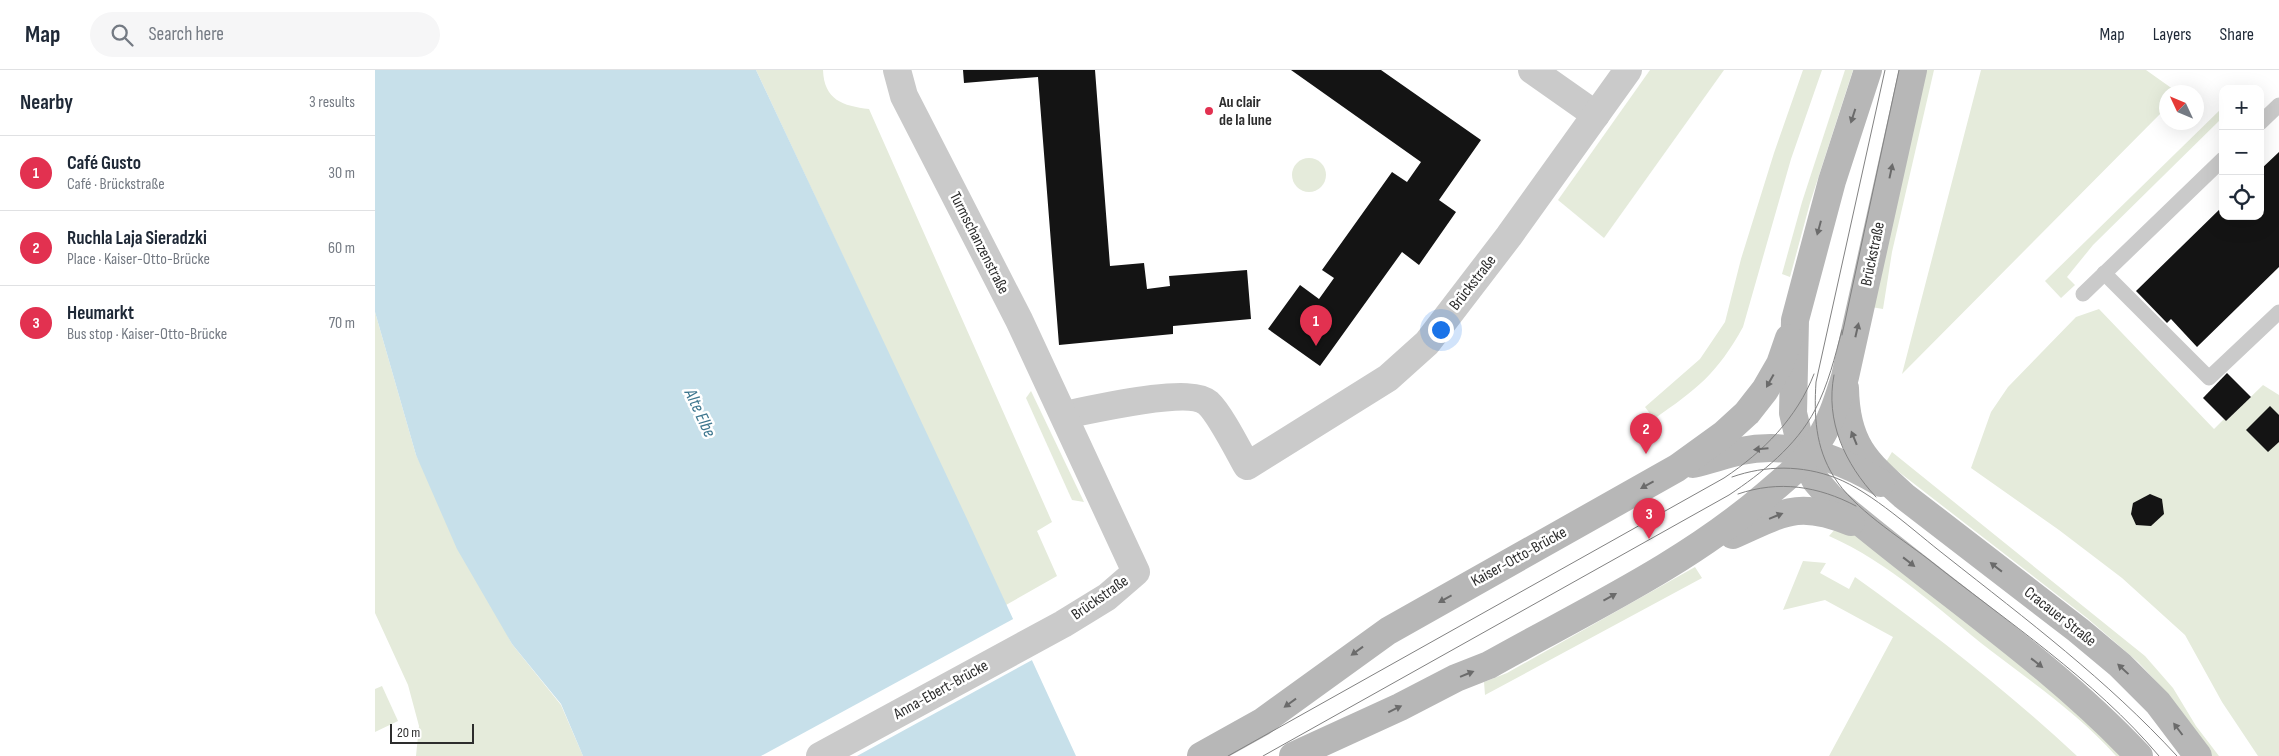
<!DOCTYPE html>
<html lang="en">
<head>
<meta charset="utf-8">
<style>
  :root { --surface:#fff; --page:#f6f6f7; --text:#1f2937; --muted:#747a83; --line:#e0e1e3; --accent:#e23150 }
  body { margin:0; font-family:"Sofia Sans Condensed",sans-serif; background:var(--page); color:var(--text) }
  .controls { position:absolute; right:15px; top:15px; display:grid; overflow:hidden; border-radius:10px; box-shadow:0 5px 20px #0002 }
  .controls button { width:45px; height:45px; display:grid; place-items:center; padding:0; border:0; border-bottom:1px solid var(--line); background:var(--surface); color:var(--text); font:25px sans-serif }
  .compass { position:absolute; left:1784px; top:15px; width:45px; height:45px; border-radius:50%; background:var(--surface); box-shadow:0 5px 20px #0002; rotate:314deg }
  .scale { position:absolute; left:15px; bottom:12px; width:84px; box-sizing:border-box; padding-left:5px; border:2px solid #2d2d2d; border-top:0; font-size:14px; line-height:18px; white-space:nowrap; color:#2d2d2d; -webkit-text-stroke:4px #fff; paint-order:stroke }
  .you { position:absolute; left:1065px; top:259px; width:18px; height:18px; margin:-12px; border:4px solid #fff; border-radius:50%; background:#1a73e8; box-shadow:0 0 0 8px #1a73e833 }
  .badge { display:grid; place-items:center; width:32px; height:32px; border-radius:50%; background:var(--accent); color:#fff; font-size:16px; font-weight:700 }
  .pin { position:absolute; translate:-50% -41px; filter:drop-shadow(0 1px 2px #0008) }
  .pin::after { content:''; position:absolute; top:26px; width:18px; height:15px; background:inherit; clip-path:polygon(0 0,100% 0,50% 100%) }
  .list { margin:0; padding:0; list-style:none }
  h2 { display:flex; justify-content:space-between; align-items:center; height:65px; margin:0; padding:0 20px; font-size:21px }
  h2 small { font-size:16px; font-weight:400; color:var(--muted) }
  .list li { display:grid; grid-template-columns:32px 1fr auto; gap:15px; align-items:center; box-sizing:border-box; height:75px; padding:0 20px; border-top:1px solid var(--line) }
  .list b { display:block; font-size:19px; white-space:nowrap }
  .list p { margin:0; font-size:16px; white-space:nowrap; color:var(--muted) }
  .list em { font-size:16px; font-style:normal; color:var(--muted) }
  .icon { flex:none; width:28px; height:28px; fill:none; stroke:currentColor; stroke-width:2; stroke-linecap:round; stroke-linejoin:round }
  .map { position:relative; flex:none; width:1904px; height:686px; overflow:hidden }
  header { display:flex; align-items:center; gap:30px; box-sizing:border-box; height:70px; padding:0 25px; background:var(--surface); border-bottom:1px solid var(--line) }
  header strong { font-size:24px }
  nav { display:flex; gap:28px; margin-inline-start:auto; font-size:18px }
  .search { width:350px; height:45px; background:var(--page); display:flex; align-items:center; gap:12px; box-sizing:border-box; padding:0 18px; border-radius:28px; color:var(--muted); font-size:19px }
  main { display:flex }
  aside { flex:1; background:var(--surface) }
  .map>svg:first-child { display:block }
  .green { fill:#e5ebdb }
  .water { fill:#c7e0ea }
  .pier { fill:#fff }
  .building { fill:#141414 }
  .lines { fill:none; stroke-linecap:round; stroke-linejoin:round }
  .service { stroke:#cacaca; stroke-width:15 }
  .minor { stroke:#cacaca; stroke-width:28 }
  .secondary { stroke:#b7b7b7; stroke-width:28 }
  .tram { stroke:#828282; stroke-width:1 }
  .oneway { fill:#6b6b6b }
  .poi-dot { fill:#e23150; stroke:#fff; stroke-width:2 }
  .labels { text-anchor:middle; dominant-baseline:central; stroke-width:5; stroke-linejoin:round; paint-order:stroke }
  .poi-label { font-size:16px; font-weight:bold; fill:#2d2d2d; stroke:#fff; text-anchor:start }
  .street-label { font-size:16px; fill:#2d2d2d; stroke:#fff }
  .water-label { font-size:18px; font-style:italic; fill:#3d768e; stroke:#fff }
</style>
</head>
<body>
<header>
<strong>Map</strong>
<div class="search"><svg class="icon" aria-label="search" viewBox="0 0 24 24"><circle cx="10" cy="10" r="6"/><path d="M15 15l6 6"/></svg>Search here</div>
<nav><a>Map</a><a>Layers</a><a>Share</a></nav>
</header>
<main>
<aside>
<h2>Nearby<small>3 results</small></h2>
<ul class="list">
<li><span class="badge">1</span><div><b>Café Gusto</b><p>Café · Brückstraße</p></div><em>30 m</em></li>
<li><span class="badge">2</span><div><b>Ruchla Laja Sieradzki</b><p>Place · Kaiser-Otto-Brücke</p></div><em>60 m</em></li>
<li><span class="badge">3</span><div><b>Heumarkt</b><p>Bus stop · Kaiser-Otto-Brücke</p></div><em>70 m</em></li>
</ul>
</aside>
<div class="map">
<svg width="1904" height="686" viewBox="0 0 1904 686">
  <rect width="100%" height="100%" fill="#fff"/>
  <g class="green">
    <path d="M381,0h67c1,30 20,36 46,39l183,413 -15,9 20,45 -51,29z"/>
    <path d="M1275,0h74l-120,168 -46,-38z"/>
    <path d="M1428,0h19l-31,89 -48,168c-26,47 -46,62 -89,92l-9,-12 55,-48 25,-37 16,-63 33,-106z"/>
    <path d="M1470,0h8l-43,133 -20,74 -8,-3 20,-72z"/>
    <path d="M1550,0h9l-42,182 -9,57 -12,-2z"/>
    <path d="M1606,0h165l31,22h-10l-1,16 -264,266z"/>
    <path d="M1848,37v10l-130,128 -26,32 8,8 -14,13 -16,-17z"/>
    <circle cx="934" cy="105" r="17"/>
    <path d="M1724,239l115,120 10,-10 2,2 37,-36 16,10v361h-21l-36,-54 -37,-67 -63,-57 -63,-48 -88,-62 20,-56 17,-25 68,-70z"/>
    <path d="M0,242l41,143 96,189 49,61 22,51h-167l3,-30 -11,-41 -33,-72z"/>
    <path d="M656,321l53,111 -12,-2 -46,-102z"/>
    <path d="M1517,382l253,204 28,32 23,38 23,30h-10l-42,-63 -29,-31 -51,-44 -201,-156z"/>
    <path d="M1462,457l30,14 44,32 219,183h-14c-36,-41 -83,-73 -126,-106 -51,-40 -101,-88 -161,-114z"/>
    <path d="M1428,491l23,2 -6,10 29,16 6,-12c77,55 152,114 222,179h-248l64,-119 -68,-37 -42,10z"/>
    <path d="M1320,497l7,11 -217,117 -1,-13 23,-9z"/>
    <path d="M7,616l16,35 -23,11v-43z"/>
  </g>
  <path class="water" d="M0,0h381l212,451 108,235h-493l-22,-52 -49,-60 -55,-95 -41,-94 -41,-143z"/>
  <path class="pier" d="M640,548l19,41 -177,97h-96z"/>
  <g class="building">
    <path d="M588,0h132l15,196 34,-3 3,26 23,-3 -1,-10 78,-6 4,49 -78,7v8l-114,11 -21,-268 -74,6z"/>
    <path d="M916,0h90l100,70 -42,60 17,12 -37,53 -17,-13 -82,114 -52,-37 32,-44 19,14 15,-21 -12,-8 70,-98 15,10 14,-20z"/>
    <path d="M1904,82v115l-82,80 -26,-28 -4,4 -31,-32 87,-85v10h37v-46z"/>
    <path d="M1852,303l24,24 -25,24 -23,-23z"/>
    <path d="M1895,336l9,9v27l-11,10 -22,-22z"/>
    <path d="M1775,424l12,5 2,15 -13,12 -15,-1 -5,-11 2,-11z"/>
  </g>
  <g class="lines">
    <g class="service">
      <path d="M1885,53l19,-18"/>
      <path d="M1729,203l105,105 70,-66"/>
      <path d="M1708,224l140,-135"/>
    </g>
    <g class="minor">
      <path d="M1157,0l64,45"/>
      <path d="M689,345c27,-5 125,-29 144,-12 12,11 30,47 39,63l141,-88 39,-35 82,-107 119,-166"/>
      <path d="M445,686l243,-132 44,-27 29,-25 -117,-252 -115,-224 -7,-26"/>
    </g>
    <g class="secondary">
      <path d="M1493,0l-36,111 -37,139 -2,93 11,46 12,22 13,15c102,88 218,162 310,260"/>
      <path d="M1470,318c1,56 20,73 59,108l174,134 42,35 38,38 40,53"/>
      <path d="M1318,394c16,-4 32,-9 48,-13 49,-10 98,7 140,32"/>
      <path d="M1358,465c50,-22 64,-35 118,-13"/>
      <path d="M826,686l61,-34 126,-91 289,-163 47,-34 23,-21 18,-23 15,-26 9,-26"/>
      <path d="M918,686l107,-49 56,-29 33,-13c94,-53 196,-100 278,-171 18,-15 40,-33 52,-54 13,-20 19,-41 26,-63l68,-307"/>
    </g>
    <g class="tram">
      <path d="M1510,0l-69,312c-2,33 -1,65 18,95 20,32 64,59 94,82 78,62 166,120 231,197"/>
      <path d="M1467,265l57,-265"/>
      <path d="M1459,305c-9,46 11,89 42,122"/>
      <path d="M1357,407c34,-12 70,-12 104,1 36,14 79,54 110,78 81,64 161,124 231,200"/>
      <path d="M1363,424c41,-14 80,-8 118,12"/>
      <path d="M853,686l496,-278c39,-26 73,-60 90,-104"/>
      <path d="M888,686l466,-261c33,-22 67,-49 86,-85 13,-25 20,-53 27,-80"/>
    </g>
  </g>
  <defs><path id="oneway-solid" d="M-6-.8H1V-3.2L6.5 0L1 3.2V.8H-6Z" transform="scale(1.25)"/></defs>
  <g class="oneway">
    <use href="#oneway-solid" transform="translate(1478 46) rotate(108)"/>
    <use href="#oneway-solid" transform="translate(1516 101) rotate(-78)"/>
    <use href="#oneway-solid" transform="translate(1444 158) rotate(105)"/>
    <use href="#oneway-solid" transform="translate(1482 260) rotate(-77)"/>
    <use href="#oneway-solid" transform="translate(1395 311) rotate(119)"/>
    <use href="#oneway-solid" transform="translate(1479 368) rotate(-112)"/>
    <use href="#oneway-solid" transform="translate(1386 379) rotate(175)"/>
    <use href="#oneway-solid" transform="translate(1272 415) rotate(151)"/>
    <use href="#oneway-solid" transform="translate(1401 446) rotate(-22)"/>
    <use href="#oneway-solid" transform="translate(1534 492) rotate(38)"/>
    <use href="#oneway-solid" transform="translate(1621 497) rotate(-142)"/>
    <use href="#oneway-solid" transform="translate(1235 527) rotate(-29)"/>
    <use href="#oneway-solid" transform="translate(1070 529) rotate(151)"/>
    <use href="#oneway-solid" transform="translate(982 581) rotate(144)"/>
    <use href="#oneway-solid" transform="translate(1662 593) rotate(38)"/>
    <use href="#oneway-solid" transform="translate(1748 599) rotate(-137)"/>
    <use href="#oneway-solid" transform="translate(1092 604) rotate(-22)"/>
    <use href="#oneway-solid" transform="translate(915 633) rotate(144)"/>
    <use href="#oneway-solid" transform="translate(1020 639) rotate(-26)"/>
    <use href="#oneway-solid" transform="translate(1803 659) rotate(-127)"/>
  </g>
  <circle class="poi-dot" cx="834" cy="41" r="5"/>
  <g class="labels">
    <g class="poi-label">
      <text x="844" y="32">Au clair<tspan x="844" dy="18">de la lune</tspan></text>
    </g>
    <g class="street-label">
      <text transform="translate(604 173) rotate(63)">Turmschanzenstraße</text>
      <text transform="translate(1498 184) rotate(-78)">Brückstraße</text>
      <text transform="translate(1098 213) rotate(-52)">Brückstraße</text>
      <text transform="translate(1144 487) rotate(-29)">Kaiser-Otto-Brücke</text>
      <text transform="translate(725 528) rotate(-35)">Brückstraße</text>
      <text transform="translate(1685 547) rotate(38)">Cracauer Straße</text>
      <text transform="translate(566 620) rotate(-29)">Anna-Ebert-Brücke</text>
    </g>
    <g class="water-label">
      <text transform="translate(325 343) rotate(65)">Alte Elbe</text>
    </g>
  </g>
</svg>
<div class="controls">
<button>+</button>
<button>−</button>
<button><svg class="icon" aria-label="locate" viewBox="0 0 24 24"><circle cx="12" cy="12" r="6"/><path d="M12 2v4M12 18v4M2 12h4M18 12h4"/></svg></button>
</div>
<svg class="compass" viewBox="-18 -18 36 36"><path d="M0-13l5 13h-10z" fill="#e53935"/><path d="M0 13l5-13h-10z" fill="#747a83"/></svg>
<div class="scale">20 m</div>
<div class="you"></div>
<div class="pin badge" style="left:941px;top:276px">1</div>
<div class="pin badge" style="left:1271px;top:384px">2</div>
<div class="pin badge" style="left:1274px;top:469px">3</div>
</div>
</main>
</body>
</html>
